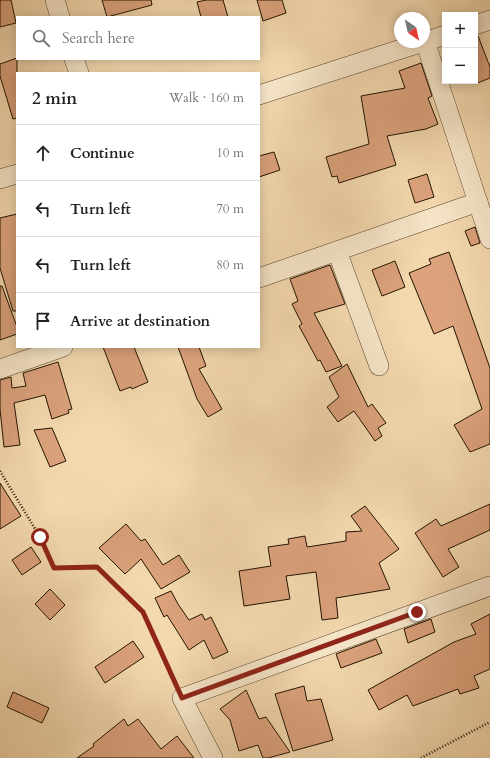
<!DOCTYPE html>
<html lang="en">
<head>
<meta charset="utf-8">
<style>
  :root { --surface:#fff; --page:#f2f2f2; --text:#222; --muted:#767676; --line:#e0e0e0 }
  body { margin:0; font-family:Cardo,serif; background:var(--page); color:var(--text) }
  .controls { position:absolute; right:12px; top:12px; display:grid; overflow:hidden; border-radius:0px; box-shadow:0 2px 10px #0003 }
  .controls button { width:36px; height:36px; display:grid; place-items:center; padding:0; border:0; border-bottom:1px solid var(--line); background:var(--surface); color:var(--text); font:20px sans-serif }
  .compass { position:absolute; left:394px; top:12px; width:36px; height:36px; border-radius:50%; background:var(--surface); box-shadow:0 2px 10px #0003; rotate:146deg }
  .stop { position:absolute; width:12px; height:12px; margin:-9px; border:3px solid #8f2418; border-radius:50%; background:#fff }
  .stop.end { background:#8f2418; border-color:#fff; box-shadow:0 1px 4px #0008 }
  .list { margin:0; padding:0; list-style:none }
  h2 { display:flex; justify-content:space-between; align-items:center; height:52px; margin:0; padding:0 16px; font-size:17px }
  h2 small { font-size:13px; font-weight:400; color:var(--muted) }
  .list li { display:grid; grid-template-columns:26px 1fr auto; gap:12px; align-items:center; box-sizing:border-box; height:56px; padding:0 16px; border-top:1px solid var(--line) }
  .list b { display:block; font-size:15px; white-space:nowrap }
  .list em { font-size:13px; font-style:normal; color:var(--muted) }
  .icon { flex:none; width:22px; height:22px; fill:none; stroke:currentColor; stroke-width:2; stroke-linecap:round; stroke-linejoin:round }
  .map { position:relative; flex:none; width:490px; height:758px; overflow:hidden }
  .search { position:absolute; background:var(--surface); box-shadow:0 2px 10px #0003; left:16px; top:16px; width:244px; height:44px; display:flex; align-items:center; gap:10px; box-sizing:border-box; padding:0 14px; border-radius:0px; color:var(--muted); font-size:15px }
  .panel { position:absolute; background:var(--surface); box-shadow:0 2px 10px #0003; left:16px; top:72px; width:244px; height:276px; border-radius:0px }
  .map>svg:first-child { display:block }
  .building { fill:#dba27c; stroke:#231301 }
  .lines { fill:none; stroke-linecap:round; stroke-linejoin:round }
  .street-casing { stroke:#57442c; stroke-width:20 }
  .path { stroke:#231301; stroke-width:2.5; stroke-dasharray:1 2; stroke-linecap:butt }
  .street { stroke:#f7e6ca; stroke-width:19 }
  .route { stroke:#8f2418; stroke-width:5 }
</style>
</head>
<body>
<div class="map">
<svg width="490" height="758" viewBox="0 0 490 758">
  <rect width="100%" height="100%" fill="#f3d8ae"/>
  <filter id="stains"><feTurbulence type="fractalNoise" baseFrequency=".005" numOctaves="4"/><feColorMatrix values="0 0 0 0 .2 0 0 0 0 .09 0 0 0 0 .02 0 0 0 .5 -.17"/></filter>
  <radialGradient id="worn" r=".72"><stop offset=".6" stop-color="#630" stop-opacity="0"/><stop offset="1" stop-color="#630" stop-opacity=".3"/></radialGradient>
  <g class="building">
    <path d="M0,0h11l5,23 -16,4z"/>
    <path d="M102,0h49l1,5 -45,12z"/>
    <path d="M206,0h17l5,17h-27l-4,-15z"/>
    <path d="M257,0h25l4,13 -23,8z"/>
    <path d="M475,36h3l12,31v11l-15,6z"/>
    <path d="M17,58v60l-4,1 -13,-43v-12z"/>
    <path d="M421,63l11,33 -4,2 10,26 -12,5 -39,7 9,29 -57,18 -2,-7 -5,1 -6,-20 43,-13 -8,-48 44,-8 -6,-17z"/>
    <path d="M274,152l6,18 -21,7v-21z"/>
    <path d="M427,174l7,23 -19,6 -7,-23z"/>
    <path d="M17,214v97h-4l-13,-43v-50z"/>
    <path d="M475,227l5,16 -9,3 -6,-15z"/>
    <path d="M449,252l41,116v76l-20,8 -16,-27 28,-16 -29,-83 -19,8 -25,-61 22,-9 -2,-5z"/>
    <path d="M395,261l10,26 -23,9 -10,-26z"/>
    <path d="M330,265l15,39 -31,9 28,53 -16,6 -6,-12 -2,1 -19,-35 3,-2 -10,-20 6,-3 -8,-22z"/>
    <path d="M0,286h2l15,41v7l-17,6z"/>
    <path d="M103,347h31l14,35 -16,7 -1,-2 -11,4z"/>
    <path d="M178,347h21l7,19 -7,3 23,40 -14,8 -11,-18z"/>
    <path d="M58,362l14,47 -4,1 1,3 -17,6 -7,-24 -31,8 6,42 -16,2 -4,-38v-29l11,-3 1,11 14,-2 -3,-13z"/>
    <path d="M347,364l21,43 4,-3 14,19 -8,5 4,8 -7,5 -21,-30 -16,11 -11,-15 12,-10 -10,-20z"/>
    <path d="M52,428l14,33 -16,6 -16,-37z"/>
    <path d="M0,483l21,33 -21,13z"/>
    <path d="M490,504v26l-42,19 11,18 -16,10 -28,-44 21,-14 5,7z"/>
    <path d="M365,506l34,43 -20,14 11,26 -54,9 2,20 -16,2 -6,-48 -30,4 4,23 -46,7 -5,-35 32,-5 -3,-19 21,-3 -1,-5 17,-3 2,11 39,-6v-9l16,-1 -11,-15z"/>
    <path d="M126,524l15,17 4,-2 18,26 16,-10 11,17 -29,17 -20,-30 -16,15 -26,-26z"/>
    <path d="M31,547l10,15 -19,13 -10,-15z"/>
    <path d="M50,589l15,16 -15,15 -15,-16z"/>
    <path d="M171,591l7,13 11,16 13,-6 3,6 6,-3 17,35 -15,7 -9,-19 -15,10 -22,-35 -3,2 -9,-19z"/>
    <path d="M490,614v55l-16,7 5,12 -19,6 -2,-5 -45,17 -6,-11 -28,15 -11,-20 86,-48 22,-8 -5,-10z"/>
    <path d="M431,619l4,13 -27,11 -4,-14z"/>
    <path d="M376,639l6,14 -41,15 -5,-14z"/>
    <path d="M133,641l11,16 -39,26 -10,-16z"/>
    <path d="M304,686l3,15 14,-2 12,41 -40,11 -18,-57z"/>
    <path d="M246,690l13,29 7,-2 24,35 -22,6h-5l-5,-13 -19,6 -9,-31 -10,-11z"/>
    <path d="M13,692l36,16 -7,15 -35,-16z"/>
    <path d="M124,719l4,7 10,-7 23,30 16,-13 17,22h-117l17,-12 -1,-2z"/>
  </g>
  <g class="lines">
    <g class="street-casing">
      <g id="street">
        <path d="M55,0l5,17"/>
        <path d="M475,25l15,-5"/>
        <path d="M425,41l65,198"/>
        <path d="M424,42l21,-7"/>
        <path d="M74,59l5,14"/>
        <path d="M259,95l164,-53"/>
        <path d="M0,179l17,-5"/>
        <path d="M337,251l42,115"/>
        <path d="M259,278l219,-76"/>
        <path d="M0,369l63,-22"/>
        <path d="M213,758l-31,-60 308,-112"/>
      </g>
    </g>
    <g class="path">
      <path d="M0,471l40,66 14,31 43,-1 46,45 31,69"/>
      <path d="M421,758l69,-36"/>
    </g>
    <use href="#street" class="street"/>
  </g>
  <g class="lines">
    <path class="route" d="M40,537l14,31 43,-1 46,45 39,86 235,-86"/>
  </g>
  <rect width="100%" height="100%" filter="url(#stains)"/>
  <rect width="100%" height="100%" fill="url(#worn)"/>
</svg>
<div class="controls">
<button>+</button>
<button>−</button>
</div>
<svg class="compass" viewBox="-18 -18 36 36"><path d="M0-13l5 13h-10z" fill="#e53935"/><path d="M0 13l5-13h-10z" fill="#767676"/></svg>
<div class="stop" style="left:40px;top:537px"></div>
<div class="stop end" style="left:417px;top:612px"></div>
<div class="search"><svg class="icon" aria-label="search" viewBox="0 0 24 24"><circle cx="10" cy="10" r="6"/><path d="M15 15l6 6"/></svg>Search here</div>
<section class="panel">
<h2>2 min<small>Walk · 160 m</small></h2>
<ul class="list">
<li><svg class="icon" aria-label="ahead" viewBox="0 0 24 24"><path d="M12 20V5M6 11l6-6 6 6"/></svg><div><b>Continue</b></div><em>10 m</em></li>
<li><svg class="icon" aria-label="left" viewBox="0 0 24 24"><path d="M17 20v-9H6M10 6l-5 5 5 5"/></svg><div><b>Turn left</b></div><em>70 m</em></li>
<li><svg class="icon" aria-label="left" viewBox="0 0 24 24"><path d="M17 20v-9H6M10 6l-5 5 5 5"/></svg><div><b>Turn left</b></div><em>80 m</em></li>
<li><svg class="icon" aria-label="arrive" viewBox="0 0 24 24"><path d="M6 21V4h12l-3 4 3 4H6"/></svg><div><b>Arrive at destination</b></div></li>
</ul>
</section>
</div>
</body>
</html>
